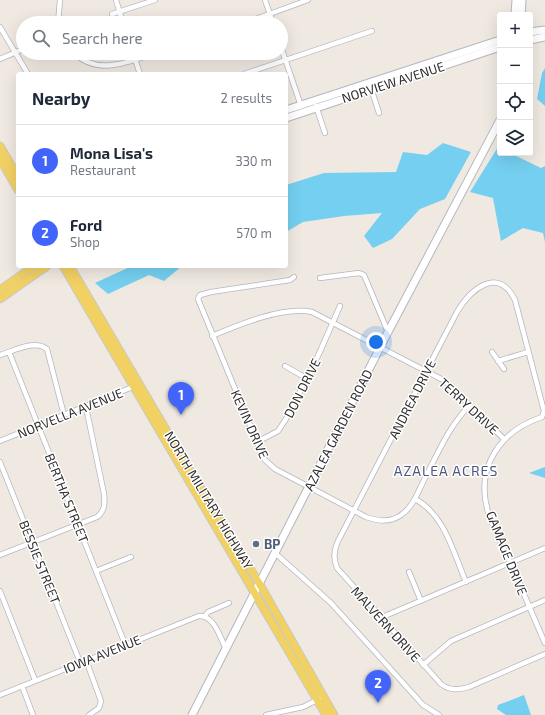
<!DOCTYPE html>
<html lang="en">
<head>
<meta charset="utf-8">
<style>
  :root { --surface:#fff; --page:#f6f6f7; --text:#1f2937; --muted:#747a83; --line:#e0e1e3; --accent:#4264fb }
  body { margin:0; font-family:"Exo 2",sans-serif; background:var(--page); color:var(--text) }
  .controls { position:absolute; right:12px; top:12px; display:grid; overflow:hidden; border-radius:4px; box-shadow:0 4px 16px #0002 }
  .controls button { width:36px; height:36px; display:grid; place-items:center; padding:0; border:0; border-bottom:1px solid var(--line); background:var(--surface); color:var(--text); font:20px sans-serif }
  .you { position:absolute; left:376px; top:342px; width:14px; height:14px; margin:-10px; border:3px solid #fff; border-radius:50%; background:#1a73e8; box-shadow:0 0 0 6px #1a73e833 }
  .badge { display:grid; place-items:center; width:26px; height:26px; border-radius:50%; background:var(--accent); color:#fff; font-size:13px; font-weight:700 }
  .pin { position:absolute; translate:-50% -33px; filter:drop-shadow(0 1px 2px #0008) }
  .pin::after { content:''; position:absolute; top:21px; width:14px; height:12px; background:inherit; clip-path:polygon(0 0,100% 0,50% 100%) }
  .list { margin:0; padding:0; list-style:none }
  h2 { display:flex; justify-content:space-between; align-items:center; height:52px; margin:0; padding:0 16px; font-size:17px }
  h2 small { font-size:13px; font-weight:400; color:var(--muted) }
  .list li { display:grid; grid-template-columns:26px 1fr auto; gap:12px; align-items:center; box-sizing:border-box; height:72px; padding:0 16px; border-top:1px solid var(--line) }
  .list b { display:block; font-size:15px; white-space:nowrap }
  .list p { margin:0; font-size:13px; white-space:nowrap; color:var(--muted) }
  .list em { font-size:13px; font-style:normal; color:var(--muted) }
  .icon { flex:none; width:22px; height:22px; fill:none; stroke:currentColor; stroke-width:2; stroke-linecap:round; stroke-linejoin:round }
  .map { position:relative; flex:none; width:545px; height:715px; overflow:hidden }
  .search { position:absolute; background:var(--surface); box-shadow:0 4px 16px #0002; left:16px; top:16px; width:272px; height:44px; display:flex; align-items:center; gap:10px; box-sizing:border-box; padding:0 14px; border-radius:22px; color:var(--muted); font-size:15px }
  .panel { position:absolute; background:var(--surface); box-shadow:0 4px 16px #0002; left:16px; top:72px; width:272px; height:196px; border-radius:4px }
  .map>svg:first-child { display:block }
  .water { fill:#75cff0 }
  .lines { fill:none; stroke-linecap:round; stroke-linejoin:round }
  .street-casing { stroke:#b4b7c1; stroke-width:6 }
  .secondary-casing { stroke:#b4b7c1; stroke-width:9 }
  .primary-casing { stroke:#c9c9c9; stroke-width:9 }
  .street { stroke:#fff; stroke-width:4.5 }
  .secondary { stroke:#fff; stroke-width:7 }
  .primary { stroke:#f2d163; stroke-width:7 }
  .service-dot { fill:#5c6f8a; stroke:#fff; stroke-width:1.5 }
  .labels { text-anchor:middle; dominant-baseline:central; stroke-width:3; stroke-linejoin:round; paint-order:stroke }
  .street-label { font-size:13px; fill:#2e2e2e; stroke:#fff }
  .service-label { font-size:13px; font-weight:bold; fill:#4e5e75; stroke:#fff; text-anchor:start }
  .neighbourhood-label { font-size:14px; letter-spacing:1px; fill:#4d5680; stroke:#fff }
</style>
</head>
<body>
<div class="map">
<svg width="545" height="715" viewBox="0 0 545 715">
  <rect width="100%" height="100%" fill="#efe9e1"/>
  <g class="water">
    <path d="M545,68v38l-8,-7 5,-26z"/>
    <path d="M443,143l28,9 -26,47 -25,10 -28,30 -19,9 -9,-12 18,-23 -38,3 -41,6 -17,10v-47l38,-12 72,-1 7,-20 24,3z"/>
    <path d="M498,147l2,1v5h10l31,15 4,-2v76l-2,-9 -20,-5 -22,13 -8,-43 -23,-6z"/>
    <path d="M132,266h50l-18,15 -15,-6 -41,19 -13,-11z"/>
    <path d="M545,467v11l-16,-5z"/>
    <path d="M524,695l7,20h-25l-9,-6 1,-4z"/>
  </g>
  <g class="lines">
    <g class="street-casing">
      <g id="street">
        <path d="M116,0l7,23"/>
        <path d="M265,0l8,23"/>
        <path d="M112,14l43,-14"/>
        <path d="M58,23l2,-23"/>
        <path d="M245,23l63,-23"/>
        <path d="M0,27l28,47"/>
        <path d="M281,47l20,59"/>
        <path d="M74,53c24,23 54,9 81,0"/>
        <path d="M133,53l7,21"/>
        <path d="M0,59l23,-10"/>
        <path d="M244,74l128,-43"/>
        <path d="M371,88l8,25"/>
        <path d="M316,106l9,27"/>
        <path d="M294,277l-4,3 -79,12 -11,3 -2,4 63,153 4,8 10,9 91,48c12,4 24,6 35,-2 12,-8 17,-23 23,-35 14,-27 25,-54 46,-75"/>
        <path d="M320,278l39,-5 5,2 24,57"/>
        <path d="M212,336c26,-11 71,-30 100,-24l133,69 59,58"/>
        <path d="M9,352l116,292"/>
        <path d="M492,352l12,17"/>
        <path d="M0,355c14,-4 35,-16 47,-6l17,66"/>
        <path d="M498,361l30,-9"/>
        <path d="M285,366l21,12"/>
        <path d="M0,441l135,-55"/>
        <path d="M257,442l21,-11 8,-12 32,-63 22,-50"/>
        <path d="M0,462l80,200"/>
        <path d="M415,499c30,16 38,53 51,83"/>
        <path d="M275,553l56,50 92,102 16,10"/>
        <path d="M0,555l97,-38c8,-6 8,-14 7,-23l-18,-87"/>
        <path d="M96,571l35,-14"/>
        <path d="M409,572l12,29"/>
        <path d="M0,591l35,89"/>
        <path d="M205,616l3,-4 21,-9"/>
        <path d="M380,618l165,-70"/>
        <path d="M545,643c-12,-27 -23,-54 -35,-81 -7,-16 -17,-33 -22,-50 -13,-45 12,-81 54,-95l2,-6 -29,-111c-17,-35 -45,-10 -58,12l-119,229c-4,10 -5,17 -1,27l104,116c9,7 18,6 28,3l76,-33"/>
        <path d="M86,660l15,41 -2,7 -10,7"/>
        <path d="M423,665l28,-24 94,-41"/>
        <path d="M22,686l11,29"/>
        <path d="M0,695l199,-79c15,-1 21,21 27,33"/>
        <path d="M266,715l37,-8 16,-8"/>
      </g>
    </g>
    <g class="secondary-casing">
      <g id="secondary">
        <path d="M515,15l1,-15"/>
        <path d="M521,15l1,-15"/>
        <path d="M530,32l15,-2"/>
        <path d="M530,40l15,-3"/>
        <path d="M286,110l214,-70"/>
        <path d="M286,118l214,-71"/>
        <path d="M192,715l196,-383 112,-212"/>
      </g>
    </g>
    <g class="primary-casing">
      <g id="primary">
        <path d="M0,146l18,31"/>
        <path d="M0,159l18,31"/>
        <path d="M63,266l263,449"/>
        <path d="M70,266l122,208 67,109 75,132"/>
        <path d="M0,290l34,-24"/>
        <path d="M0,299l47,-33"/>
      </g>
    </g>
    <use href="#street" class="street"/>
    <use href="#secondary" class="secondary"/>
    <use href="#primary" class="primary"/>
  </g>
  <circle class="service-dot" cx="256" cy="544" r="4"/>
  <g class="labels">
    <g class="street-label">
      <text transform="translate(393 82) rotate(-18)">NORVIEW AVENUE</text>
      <text transform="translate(302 388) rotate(-63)">DON DRIVE</text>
      <text transform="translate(412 399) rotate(-63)">ANDREA DRIVE</text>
      <text transform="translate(469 406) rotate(43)">TERRY DRIVE</text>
      <text transform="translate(70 413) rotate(-22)">NORVELLA AVENUE</text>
      <text transform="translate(250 424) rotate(66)">KEVIN DRIVE</text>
      <text transform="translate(338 430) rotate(-63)">AZALEA GARDEN ROAD</text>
      <text transform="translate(67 498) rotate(68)">BERTHA STREET</text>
      <text transform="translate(209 500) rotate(59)">NORTH MILITARY HIGHWAY</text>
      <text transform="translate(507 553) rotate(68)">GAMAGE DRIVE</text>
      <text transform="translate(40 562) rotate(68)">BESSIE STREET</text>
      <text transform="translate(386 624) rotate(48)">MALVERN DRIVE</text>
      <text transform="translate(102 654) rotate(-22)">IOWA AVENUE</text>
    </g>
    <g class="service-label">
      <text x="264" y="544">BP</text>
    </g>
    <g class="neighbourhood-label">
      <text x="446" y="470">AZALEA ACRES</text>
    </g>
  </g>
</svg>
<div class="controls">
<button>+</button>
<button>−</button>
<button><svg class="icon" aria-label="locate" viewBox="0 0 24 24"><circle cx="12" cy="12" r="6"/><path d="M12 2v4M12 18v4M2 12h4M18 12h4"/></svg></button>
<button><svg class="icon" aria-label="layers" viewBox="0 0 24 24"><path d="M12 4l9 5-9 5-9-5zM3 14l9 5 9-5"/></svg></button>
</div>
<div class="you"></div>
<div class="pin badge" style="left:181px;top:415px">1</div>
<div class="pin badge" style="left:378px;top:703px">2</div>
<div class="search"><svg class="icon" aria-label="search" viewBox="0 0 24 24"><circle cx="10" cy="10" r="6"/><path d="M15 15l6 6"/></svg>Search here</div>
<section class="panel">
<h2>Nearby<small>2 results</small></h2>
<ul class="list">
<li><span class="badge">1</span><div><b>Mona Lisa's</b><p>Restaurant</p></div><em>330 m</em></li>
<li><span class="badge">2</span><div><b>Ford</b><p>Shop</p></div><em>570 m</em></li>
</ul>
</section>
</div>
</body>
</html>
